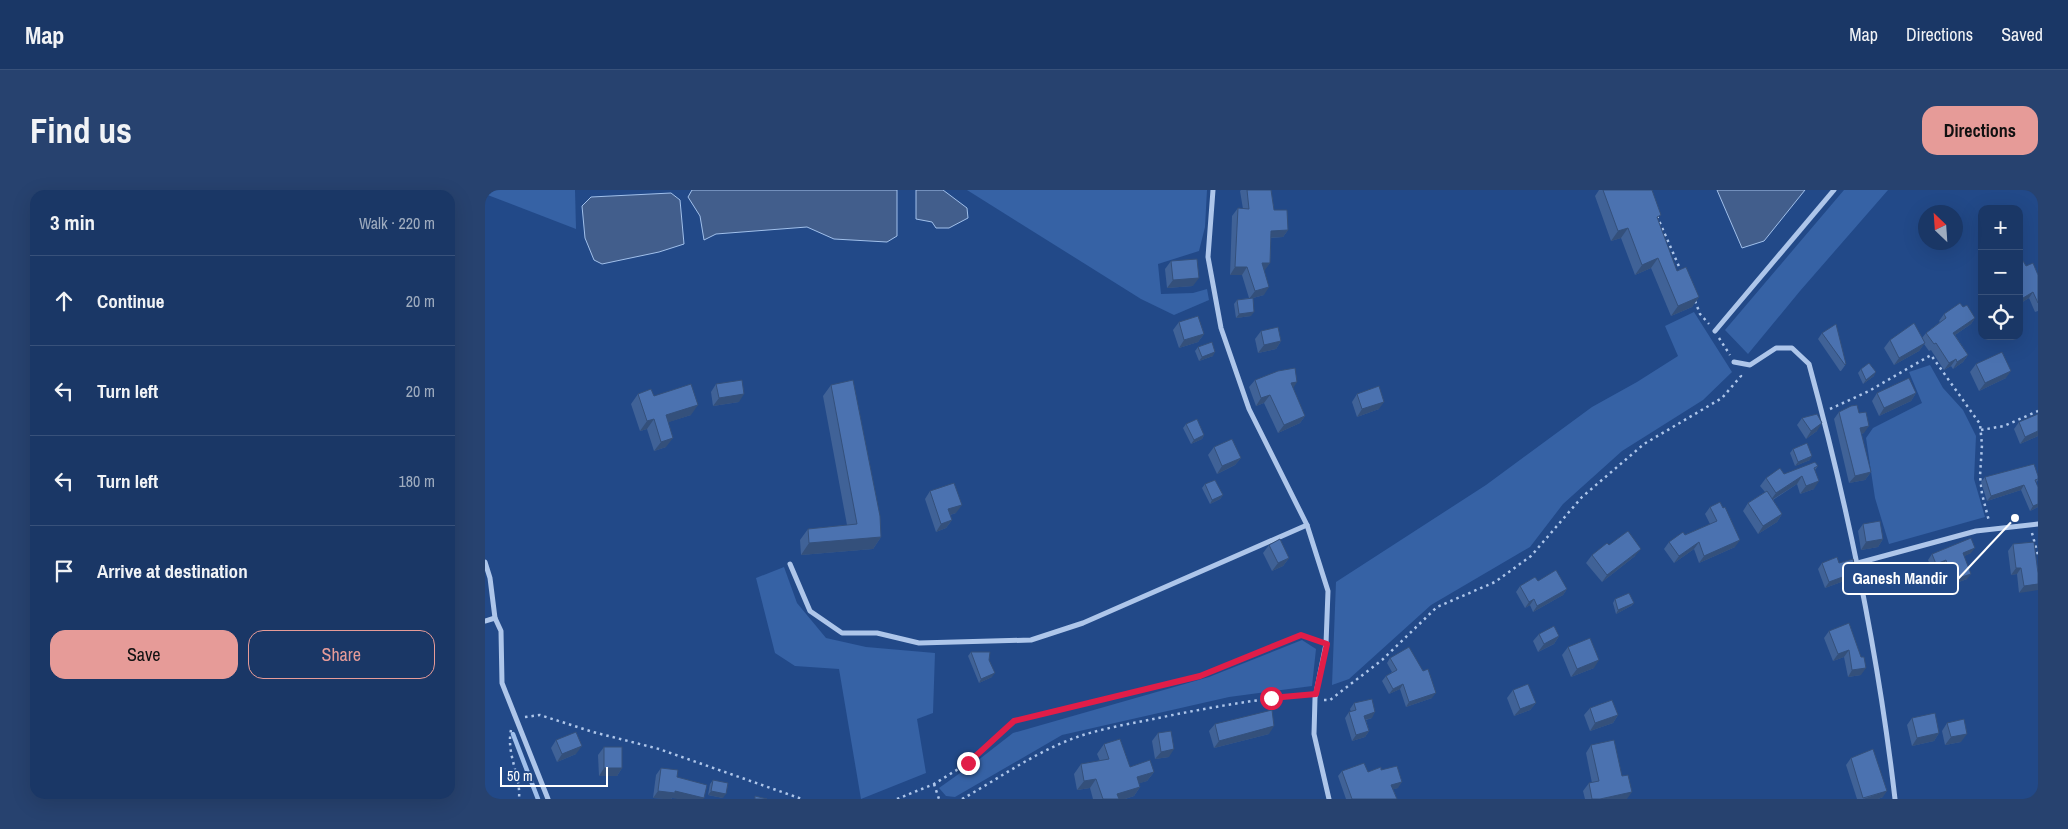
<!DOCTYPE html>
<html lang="en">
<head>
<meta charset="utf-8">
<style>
  :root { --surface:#1a3766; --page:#27426f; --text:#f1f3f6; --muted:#9facbf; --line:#38517a; --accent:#e69b98 }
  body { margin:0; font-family:"Archivo Narrow",sans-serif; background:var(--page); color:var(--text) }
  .controls { position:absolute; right:15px; top:15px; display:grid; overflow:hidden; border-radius:10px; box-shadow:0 5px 20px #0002 }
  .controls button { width:45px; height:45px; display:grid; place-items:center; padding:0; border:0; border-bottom:1px solid var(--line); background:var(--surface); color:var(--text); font:25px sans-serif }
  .compass { position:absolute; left:1433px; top:15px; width:45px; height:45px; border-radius:50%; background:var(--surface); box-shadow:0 5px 20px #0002; rotate:335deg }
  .scale { position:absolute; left:15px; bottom:12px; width:108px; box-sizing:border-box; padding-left:5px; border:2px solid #fff; border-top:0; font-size:14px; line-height:18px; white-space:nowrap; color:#fff; -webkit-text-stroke:4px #224988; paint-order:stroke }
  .stop { position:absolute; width:15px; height:15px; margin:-11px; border:4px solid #e11d48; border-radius:50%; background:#fff }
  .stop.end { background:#e11d48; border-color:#fff; box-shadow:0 1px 5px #0008 }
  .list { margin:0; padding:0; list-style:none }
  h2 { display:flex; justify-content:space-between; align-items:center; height:65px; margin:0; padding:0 20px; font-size:21px }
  h2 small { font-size:16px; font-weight:400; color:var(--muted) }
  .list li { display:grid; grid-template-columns:32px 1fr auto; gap:15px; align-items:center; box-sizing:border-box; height:90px; padding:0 20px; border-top:1px solid var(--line) }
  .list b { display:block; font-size:19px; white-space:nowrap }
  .list em { font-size:16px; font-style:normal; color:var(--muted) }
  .actions { display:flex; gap:10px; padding:15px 20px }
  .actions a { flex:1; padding:11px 0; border:1px solid var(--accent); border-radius:15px; text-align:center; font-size:18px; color:var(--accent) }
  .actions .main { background:var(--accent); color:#111 }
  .icon { flex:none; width:28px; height:28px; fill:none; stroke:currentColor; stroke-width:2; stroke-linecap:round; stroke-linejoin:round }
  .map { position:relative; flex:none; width:1553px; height:609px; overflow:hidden; border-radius:15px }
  header { display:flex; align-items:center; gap:30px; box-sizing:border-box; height:70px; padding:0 25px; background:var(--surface); border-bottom:1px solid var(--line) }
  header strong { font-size:24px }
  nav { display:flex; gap:28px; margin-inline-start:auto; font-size:18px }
  .intro { display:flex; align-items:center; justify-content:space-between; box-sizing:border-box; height:120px; padding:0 30px }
  h1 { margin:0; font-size:35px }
  .button { padding:12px 22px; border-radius:15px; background:var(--accent); color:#111; font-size:18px; font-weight:700 }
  main { display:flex; gap:30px; padding:0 30px }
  aside { flex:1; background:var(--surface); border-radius:15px; box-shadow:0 5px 20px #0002 }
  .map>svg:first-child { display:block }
  .green { fill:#3662a5 }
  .water { fill:#425e8c; stroke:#a1c0eb }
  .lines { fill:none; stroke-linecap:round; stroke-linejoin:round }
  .stream { stroke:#a1c0eb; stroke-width:4.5 }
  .path { stroke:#aec6ea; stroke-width:2.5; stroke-dasharray:2.5 4; stroke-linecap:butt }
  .street { stroke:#aec6ea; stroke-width:5 }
  .wall { fill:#406297 }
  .shaded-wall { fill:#34507b }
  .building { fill:#4b72b0; stroke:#34507b }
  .route { stroke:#e11d48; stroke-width:6 }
  .leader { fill:none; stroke:#fff; stroke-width:2 }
  .callout-dot { fill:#fff; stroke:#224988; stroke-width:2 }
  .callout { fill:#224988; stroke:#fff; stroke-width:2 }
  .callout-label { font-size:16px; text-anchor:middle; font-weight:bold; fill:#fff }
</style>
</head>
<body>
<header>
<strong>Map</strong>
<nav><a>Map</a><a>Directions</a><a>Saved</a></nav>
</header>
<div class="intro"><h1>Find us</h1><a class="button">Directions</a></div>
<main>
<aside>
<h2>3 min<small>Walk · 220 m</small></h2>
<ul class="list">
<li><svg class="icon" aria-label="ahead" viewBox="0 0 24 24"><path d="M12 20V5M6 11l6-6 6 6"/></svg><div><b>Continue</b></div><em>20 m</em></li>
<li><svg class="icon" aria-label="left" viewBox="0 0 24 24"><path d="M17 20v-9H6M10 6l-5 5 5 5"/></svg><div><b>Turn left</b></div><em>20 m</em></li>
<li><svg class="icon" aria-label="left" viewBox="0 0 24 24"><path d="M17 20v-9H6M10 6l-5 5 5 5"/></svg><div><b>Turn left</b></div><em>180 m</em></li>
<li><svg class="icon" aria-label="arrive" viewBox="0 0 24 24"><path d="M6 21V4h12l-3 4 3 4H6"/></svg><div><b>Arrive at destination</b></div></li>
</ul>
<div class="actions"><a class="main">Save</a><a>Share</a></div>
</aside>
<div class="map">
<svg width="1553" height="609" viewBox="0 0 1553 609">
  <rect width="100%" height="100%" fill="#224988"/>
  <g class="green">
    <path d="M0,0h90l1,39 -91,-35z"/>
    <path d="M482,0h240l-2,37 -6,24 -41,13 3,30 32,-1 14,-4 2,11 -35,15 -33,-16z"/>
    <path d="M1359,0h44l-88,101 -52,63 -23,-24z"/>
    <path d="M1209,122l38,60 -29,28 -81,51 -59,53 -33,43 -99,58 -82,74 -17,6 4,-103 150,-97 106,-78 45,-25 41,-26 -13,-30z"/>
    <path d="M1445,175l13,23 20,22 13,26 -2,43 11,38 -96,27 -14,-46 -9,-60 7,-10 49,-25 -13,-31z"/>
    <path d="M299,377l13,36 29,35 40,9 69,6 -2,60 -16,6 9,54 -65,26 -22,-130 -44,-3 -20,-13 -19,-75z"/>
    <path d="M817,450l14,9 -4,37 -83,11 -167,38 -107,62 -9,-1 -7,-8 38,-27 36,-28 196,-56z"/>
  </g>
  <g class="water">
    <path d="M207,0h205v46l-10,6 -53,-3 -27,-12 -91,7 -12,6 -4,-24 -12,-19z"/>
    <path d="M431,0h27l24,18 1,10 -19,10h-13l-4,-6 -16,-3z"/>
    <path d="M1232,0h88l-41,51 -22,7z"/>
    <path d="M186,3l9,7 4,44 -25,8 -57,12 -8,-4 -9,-22 -3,-32 9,-9z"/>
  </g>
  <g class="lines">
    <path class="stream" d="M28,544l25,65"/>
    <g class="path">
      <path d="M1172,26l24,55"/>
      <path d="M1210,111l5,13 9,10"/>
      <path d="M1234,148l11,17"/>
      <path d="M1345,219l39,-18 62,-36 49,69 2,21 -2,31 2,18 7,27"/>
      <path d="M1496,240l23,-4 34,-15"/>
      <path d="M1547,343l6,22"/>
      <path d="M839,510h6l52,-40 55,-53 58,-25 36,-26 51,-59 62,-53 78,-46 19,-22 -2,-3"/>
      <path d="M40,527l15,-2 53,17 66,17 143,50"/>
      <path d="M26,540c-5,25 10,45 8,69"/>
      <path d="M449,594l5,15"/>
      <path d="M412,609l37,-15 34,-21 46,-42 186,-46 101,-40 17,6"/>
      <path d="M477,609c36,-20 69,-44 107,-59 28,-11 60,-16 89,-22 49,-10 98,-19 148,-23"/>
    </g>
    <g class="street">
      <path d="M728,0l-5,67 13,71 28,81 58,116 21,66 -2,53 -11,54 -1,36 15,65"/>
      <path d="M1230,141l119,-141"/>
      <path d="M1249,172l16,3 26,-17h16l17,16c39,143 69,288 86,435"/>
      <path d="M0,372l5,16 5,40 6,13 1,52 46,116"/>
      <path d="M1373,373l118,-32 62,-7"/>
      <path d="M305,374l20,47 32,22h35l42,10 112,-3 52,-17 224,-98"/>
      <path d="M0,431l10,-3"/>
    </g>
  </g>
  <g class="wall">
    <path d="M756,0h30l3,20 14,20 -5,7 -12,1 -1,25 -6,7v25l-11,3 -2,18 -15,2 -2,-14 3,-4 12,-2 -7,-23h-12l2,-59 6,-8 5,1 -3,-18z"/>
    <path d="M1114,0h53l6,30 19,51 22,26 -7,10 -21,9 -20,-48 -16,7 -14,-37 -10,3 -16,-45z"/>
    <path d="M1534,64l7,12 12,9v36l-3,1 -6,-14 -10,6z"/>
    <path d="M686,71l22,25 -26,2 -2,-19z"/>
    <path d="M1478,117l12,11 -4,6 -16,11 13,20 -5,7 -10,7 -2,-3 -7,4 -13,-20 -2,1 -5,-7 -5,7 -25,14 -10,-17 6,-8 32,-2 4,-5 14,-11 -1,-1 5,-7z"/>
    <path d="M694,132l25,12 -6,8 -19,6 -6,-18z"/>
    <path d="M776,141l20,10 -5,8 -18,4 -3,-14z"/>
    <path d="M1337,143l24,31 -5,7h-1l-22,-32z"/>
    <path d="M713,157l15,9 -14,5 -4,-10z"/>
    <path d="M1491,174l30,14 -27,13 -9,-19z"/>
    <path d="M1376,179l13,7 -11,8 -5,-11z"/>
    <path d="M770,190l38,8 12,28 -5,7 -22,10 -14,-30 -8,3 -7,-19z"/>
    <path d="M231,194l23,18 -26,4 -2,-14z"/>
    <path d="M346,195l50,152 -8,12 -72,6 -1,-15 8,-11 39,-4 -24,-129z"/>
    <path d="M1392,203h39l-5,8 -32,15 -7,-15z"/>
    <path d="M153,204l53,21 -23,7 -2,25 -12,4 -7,-22 -7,2 -9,-27z"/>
    <path d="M872,204l22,15 -22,8 -5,-15z"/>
    <path d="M1354,222l25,21 -3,1 10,38 -6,8 -16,3 -15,-64z"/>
    <path d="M1553,224v22l-18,8 -6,-15 5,-7z"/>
    <path d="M1317,228l15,13 -11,8 -9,-14z"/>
    <path d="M701,234l18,11 -2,4 -11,5 -8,-16z"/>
    <path d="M729,257l27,11 -6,7 -18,9 -9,-19z"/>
    <path d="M1308,259l17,11 -15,6 -5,-13z"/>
    <path d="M1333,276l-3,4 -1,19 -14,5 -3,-10 -24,16 9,14 -5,8 -19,12 -15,-23 5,-8 17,-11 -5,-6 6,-8z"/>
    <path d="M1553,286v4l-2,3 2,24 -8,4 -9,-21 -34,11 -6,-19 4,-5z"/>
    <path d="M720,294l18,11 -3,4 -10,5 -8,-16z"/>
    <path d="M445,301l26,22 -6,2 2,5 -6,8 -10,4 -11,-33z"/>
    <path d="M1225,317l25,40 -36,16 -5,-14 -20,14 -10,-14 5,-7 41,-18 -5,-10z"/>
    <path d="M1378,334l20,15 -5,8 -17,3 -3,-19z"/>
    <path d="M1528,354l25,29 -19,20 -2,-19 -6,1 -3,-24z"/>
    <path d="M784,355l20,13 -6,8 -11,5 -9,-18z"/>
    <path d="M1124,355l26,11 -33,26 -16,-19 6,-8z"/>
    <path d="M1486,363l-7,3 3,23 -19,7 -6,-20 -10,4 -4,-10 4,-6z"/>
    <path d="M1337,373h17l13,15 -27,10 -7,-19z"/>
    <path d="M1053,391l29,8 -4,6 -30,17 -3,-7 -5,3 -9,-16 4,-6z"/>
    <path d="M1130,409l19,4 -3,3 -15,8 -3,-11z"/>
    <path d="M1344,441l32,26v18l-13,2 -4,-20 -11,4 -9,-23z"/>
    <path d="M1054,444l20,2 -5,8 -16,8 -5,-11z"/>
    <path d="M1083,457l26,21 -23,9 -9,-22z"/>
    <path d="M486,462l18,8 3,17 -13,6 -11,-27z"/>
    <path d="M905,468l42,40 -26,9 -6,-18 -11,5 -7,-13 4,-5 6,-4 -5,-9z"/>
    <path d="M1028,500l23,13 -6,7 -16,6 -7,-18z"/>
    <path d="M869,513l18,15 -6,2 3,11 -4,6 -13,4 -7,-23 4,-6h2l-1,-3z"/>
    <path d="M1105,518l28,7 -5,8 -23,8 -6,-16z"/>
    <path d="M1427,528l27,15 -5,8 -22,5 -5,-21z"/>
    <path d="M1462,533l14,19 -16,3 -3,-14z"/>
    <path d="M730,534l54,10 -55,14 -5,-17z"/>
    <path d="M673,543l11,24 -14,2 -3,-18z"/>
    <path d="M71,550l20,14 -19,8 -6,-14z"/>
    <path d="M619,554l26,23 24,5 -7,9 -8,2 1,4 -6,9 -9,3h-32l-3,-11 -13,2 -3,-16 7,-10 19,-3 -3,-7z"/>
    <path d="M1106,555l36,54h-42l-2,-8 6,-8h3l-6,-30z"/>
    <path d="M119,557l18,21 -5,8h-18l-1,-21z"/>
    <path d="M1366,568l32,39 -5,2h-21l-11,-34z"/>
    <path d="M176,578l11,30 -1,1 -18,-1 3,-23z"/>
    <path d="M896,580l17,18 -5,1 4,10h-51l-8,-23 4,-5 26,1z"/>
    <path d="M228,590l10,18 -15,-3 2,-11z"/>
  </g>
  <g class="shaded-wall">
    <path d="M1143,38l-7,10 -10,3 7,-10z"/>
    <path d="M803,40l-5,7 -18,1 6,-7z"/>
    <path d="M1173,68l-7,10 -16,7 7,-10z"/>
    <path d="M777,73h8l-5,7 -8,1z"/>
    <path d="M750,77h12l-5,8h-12z"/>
    <path d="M714,88l-6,8 -26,2 6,-8z"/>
    <path d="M784,97l-5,8 -15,4 6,-8z"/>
    <path d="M1548,102l-4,6 -10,6 4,-6z"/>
    <path d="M1214,107l-7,10 -21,9 7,-10z"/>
    <path d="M769,122l-3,4 -15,2 3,-4z"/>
    <path d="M1490,128l-4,6 -22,15 4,-6z"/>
    <path d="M719,144l-6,8 -19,6 5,-8z"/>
    <path d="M796,151l-5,8 -18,4 6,-8z"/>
    <path d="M1440,153l-6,8 -25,14 5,-7z"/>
    <path d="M730,162l-2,4 -14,5 3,-4z"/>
    <path d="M1483,165l-5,7 -10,7 4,-7z"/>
    <path d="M1471,169l-5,7 -7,4 5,-7z"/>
    <path d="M1526,181l-5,7 -27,13 6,-8z"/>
    <path d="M1391,182l-2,4 -11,8 3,-4z"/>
    <path d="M812,192l-5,8 -1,-7z"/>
    <path d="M1431,203l-5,8 -32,15 5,-8z"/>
    <path d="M259,204l-5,8 -26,4 6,-8z"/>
    <path d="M785,205l-6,8 -8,3 5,-8z"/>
    <path d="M899,212l-5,7 -22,8 5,-8z"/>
    <path d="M213,215l-7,10 -31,10 6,-10z"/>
    <path d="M820,226l-5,7 -22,10 6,-8z"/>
    <path d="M169,229l-7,10 -7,2 7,-10z"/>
    <path d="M1337,233l-5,8 -11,8 5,-8z"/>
    <path d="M1384,236l-5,7 -10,3 6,-8z"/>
    <path d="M1553,241v5l-18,8 5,-7z"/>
    <path d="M719,245l-2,4 -11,5 3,-4z"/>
    <path d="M188,248l-7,9 -12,4 7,-9z"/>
    <path d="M1327,266l-2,4 -15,6 3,-4z"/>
    <path d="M756,268l-6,7 -18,9 5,-8z"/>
    <path d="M1386,282l-6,8 -16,3 6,-7z"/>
    <path d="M1317,286l-5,8 -27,17 6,-8z"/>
    <path d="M1334,291l-5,8 -14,5 6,-8z"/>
    <path d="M1539,295l-3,5 -34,11 4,-5z"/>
    <path d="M738,305l-3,4 -10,5 2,-4z"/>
    <path d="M1553,314v3l-8,4 3,-5z"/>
    <path d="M477,315l-6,8 -13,4 5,-8z"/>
    <path d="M1297,324l-5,8 -19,12 5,-8z"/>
    <path d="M467,330l-6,8 -10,4 5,-8z"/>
    <path d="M396,347l-8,12 -72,6 8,-12z"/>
    <path d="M1398,349l-5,8 -17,3 5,-8z"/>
    <path d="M1255,350l-5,7 -36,16 5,-7z"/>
    <path d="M1214,352l-5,7 -20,14 5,-7z"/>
    <path d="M1490,358l-4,5 -12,6 4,-6z"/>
    <path d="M1156,359l-6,7 -33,26 5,-7z"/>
    <path d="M804,368l-6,8 -11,5 6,-8z"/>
    <path d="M1461,370l-4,6 -10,4 4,-6z"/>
    <path d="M1531,378h5l-4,6 -6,1z"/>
    <path d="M1371,382l-4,6 -27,10 4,-6z"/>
    <path d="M1486,384l-4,5 -19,7 4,-6z"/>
    <path d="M1553,394v6l-19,3 5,-7z"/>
    <path d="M1082,399l-4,6 -30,17 4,-6z"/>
    <path d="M1049,409l-4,6 -5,3 4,-6z"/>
    <path d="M1149,413l-3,3 -15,8 2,-4z"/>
    <path d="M1074,446l-5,8 -16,8 6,-8z"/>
    <path d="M1364,460l-5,7 -11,4 5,-7z"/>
    <path d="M1114,470l-5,8 -23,9 6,-8z"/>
    <path d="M1381,478l-5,7 -13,2 4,-7z"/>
    <path d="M510,483l-3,4 -13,6 2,-4z"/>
    <path d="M918,494l-3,5 -11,5 4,-5z"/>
    <path d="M951,503l-4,5 -26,9 3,-5z"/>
    <path d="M1051,513l-6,7 -16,6 6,-7z"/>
    <path d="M890,522l-3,6 -12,3 4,-5z"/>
    <path d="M1133,525l-5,8 -23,8 5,-8z"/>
    <path d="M789,536l-5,8 -55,14 5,-7z"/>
    <path d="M884,541l-4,6 -13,4 4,-6z"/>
    <path d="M1454,543l-5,8 -22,5 5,-8z"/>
    <path d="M1482,544l-6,8 -16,3 6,-8z"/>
    <path d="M97,556l-6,8 -19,8 5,-8z"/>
    <path d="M689,559l-5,8 -14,2 6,-7z"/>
    <path d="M119,578h18l-5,8h-18z"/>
    <path d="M669,582l-7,9 -16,5 6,-9z"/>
    <path d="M611,589l-6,9 -13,2 7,-9z"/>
    <path d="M917,592l-4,6 -11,3 4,-6z"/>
    <path d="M655,597l-6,9 -9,3h-11l3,-5z"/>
    <path d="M173,601h17l29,7 -1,1h-26l-5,-1 -1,1h-7l-11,-1z"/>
    <path d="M226,601l15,3 -3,4 -15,-3z"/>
    <path d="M1402,601l-4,6 -5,2h-15z"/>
    <path d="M1147,602l-5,7h-27z"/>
  </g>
  <g class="building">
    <path d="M762,0h24l3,20h13l1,20 -17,1 -1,32h-8l7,24 -14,4 -8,-24h-12l3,-59 11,1z"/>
    <path d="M1118,0h49l9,25 -4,2 20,54 9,-4 13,30 -21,9 -20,-48 -16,7 -14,-37 -10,3z"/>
    <path d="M1534,64l7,12 7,-3 5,12v28l-5,-11 -10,6 -4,-4z"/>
    <path d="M712,69l2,19 -26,2 -2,-19z"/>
    <path d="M768,108l1,14 -15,2 -2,-14z"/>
    <path d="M1475,113l3,4 4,-2 8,13 -22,15 15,22 -11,7 -1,-3 -7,4 -13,-20 -2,1 -8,-11 20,-15 -2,-4z"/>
    <path d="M713,126l6,18 -20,6 -5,-18z"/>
    <path d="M1429,133l11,20 -26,15 -9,-18z"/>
    <path d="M1351,134l10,40 -1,1 -23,-32z"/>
    <path d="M793,137l3,14 -17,4 -3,-14z"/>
    <path d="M727,152l3,10 -13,5 -4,-10z"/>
    <path d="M1517,162l9,19 -26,12 -9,-19z"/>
    <path d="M1384,173l7,9 -10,8 -5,-11z"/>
    <path d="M810,178l2,14 -6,1 14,33 -21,9 -14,-30 -9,3 -6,-18 23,-9z"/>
    <path d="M1424,188l7,15 -32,15 -7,-15z"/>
    <path d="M257,190l2,14 -25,4 -3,-14z"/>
    <path d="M368,190l27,136 1,21 -72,6 -1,-14 49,-5 -26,-139z"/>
    <path d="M206,194l7,21 -32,10 7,23 -12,4 -7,-23 -7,2 -9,-27 13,-5 3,7z"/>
    <path d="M894,196l5,16 -22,7 -5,-15z"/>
    <path d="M1372,215l2,8 7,-1 3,14 -9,2 11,44 -16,4 -16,-64 12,-6z"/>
    <path d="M1332,224l5,9 -11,8 -9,-13z"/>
    <path d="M1553,224v17l-13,6 -6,-15z"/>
    <path d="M712,229l7,16 -10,5 -8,-16z"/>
    <path d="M747,249l9,19 -19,8 -8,-19z"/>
    <path d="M1322,253l5,13 -14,6 -5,-13z"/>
    <path d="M1330,272l3,4 -4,2 5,13 -13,5 -4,-10 -26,17 -10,-15 14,-10 4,6z"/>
    <path d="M1549,274l4,12v3l-3,1 3,7v17l-5,2 -9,-21 -33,11 -6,-19z"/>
    <path d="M730,290l8,15 -11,5 -7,-16z"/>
    <path d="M469,293l8,22 -14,4 4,11 -11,4 -11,-33z"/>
    <path d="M1282,301l15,23 -19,12 -15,-23z"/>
    <path d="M1235,312l3,6 2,-1 15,33 -36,16 -5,-14 -20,14 -10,-14 14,-10 2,3 32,-14 -7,-14z"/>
    <path d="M1395,331l3,18 -17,3 -3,-18z"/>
    <path d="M1143,341l13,18 -34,26 -15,-20 15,-12 2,2z"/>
    <path d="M1486,348l4,10 -12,5 8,21 -19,6 -6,-20 -10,4 -4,-10z"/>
    <path d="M795,349l9,19 -11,5 -9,-18z"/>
    <path d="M1549,352l4,31v11l-14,2 -3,-18h-5l-3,-24z"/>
    <path d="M1352,367l2,6 14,-4 3,13 -27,10 -7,-19z"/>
    <path d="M1071,380l11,19 -30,17 -3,-7 -5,3 -9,-16 15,-9 3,4z"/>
    <path d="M1144,403l5,10 -16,7 -3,-11z"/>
    <path d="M1364,433l12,34h3l2,11 -14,2 -3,-20 -11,4 -9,-23z"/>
    <path d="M1069,436l5,10 -15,8 -5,-10z"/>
    <path d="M1105,448l9,22 -22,9 -9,-22z"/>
    <path d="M924,457l14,24 5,-2 8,24 -27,9 -6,-18 -10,5 -7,-13 11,-6 -7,-12z"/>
    <path d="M486,462h19l-1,8 6,13 -14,6z"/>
    <path d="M1043,494l8,19 -16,6 -7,-19z"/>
    <path d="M887,509l3,13 -11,4 5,15 -13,4 -7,-23 7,-2 -2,-7z"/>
    <path d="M1127,510l6,15 -23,8 -5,-15z"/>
    <path d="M787,520l2,16 -55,15 -4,-17z"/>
    <path d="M1450,523l4,20 -22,5 -5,-20z"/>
    <path d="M1479,529l3,15 -16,3 -4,-14z"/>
    <path d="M686,541l3,18 -13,3 -3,-19z"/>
    <path d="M91,542l6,14 -20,8 -6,-14z"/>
    <path d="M635,549l10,28 20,-7 4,12 -17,5 3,10 -23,7 2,5h-16l-7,-20 -12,2 -3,-17 28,-5 -5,-15z"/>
    <path d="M1129,550l8,36 6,-1 4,17 -32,7h-8l-3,-16 10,-2 -8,-36z"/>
    <rect x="119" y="557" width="18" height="21"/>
    <path d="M1388,559l14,42 -24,7 -12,-40z"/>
    <path d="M879,573l4,9 13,-5v3l16,-4 5,16 -11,3 6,14h-45l-10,-28z"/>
    <path d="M176,578l17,2 -1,7 30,8 -3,13 -29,-7v2l-17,-2z"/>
    <path d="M228,590l15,3 -2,11 -15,-3z"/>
    <path d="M270,606l12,3h-12z"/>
  </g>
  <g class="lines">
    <path class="route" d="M483,573l46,-42 186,-45 101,-41 26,9 -11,50 -45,4"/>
  </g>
  <path class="leader" d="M1530 328L1473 389"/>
  <circle class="callout-dot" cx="1530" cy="328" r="5"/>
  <rect class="callout" x="1358" y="373" width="115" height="31" rx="5"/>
  <g class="callout-label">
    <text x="1415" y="394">Ganesh Mandir</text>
  </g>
</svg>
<div class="controls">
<button>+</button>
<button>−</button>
<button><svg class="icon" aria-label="locate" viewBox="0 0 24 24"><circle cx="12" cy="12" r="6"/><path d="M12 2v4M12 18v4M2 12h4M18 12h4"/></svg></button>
</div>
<svg class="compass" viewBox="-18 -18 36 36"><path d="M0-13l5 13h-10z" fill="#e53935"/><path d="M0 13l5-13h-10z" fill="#9facbf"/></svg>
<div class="scale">50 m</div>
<div class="stop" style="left:786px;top:508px"></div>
<div class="stop end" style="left:483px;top:573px"></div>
</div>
</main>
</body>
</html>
